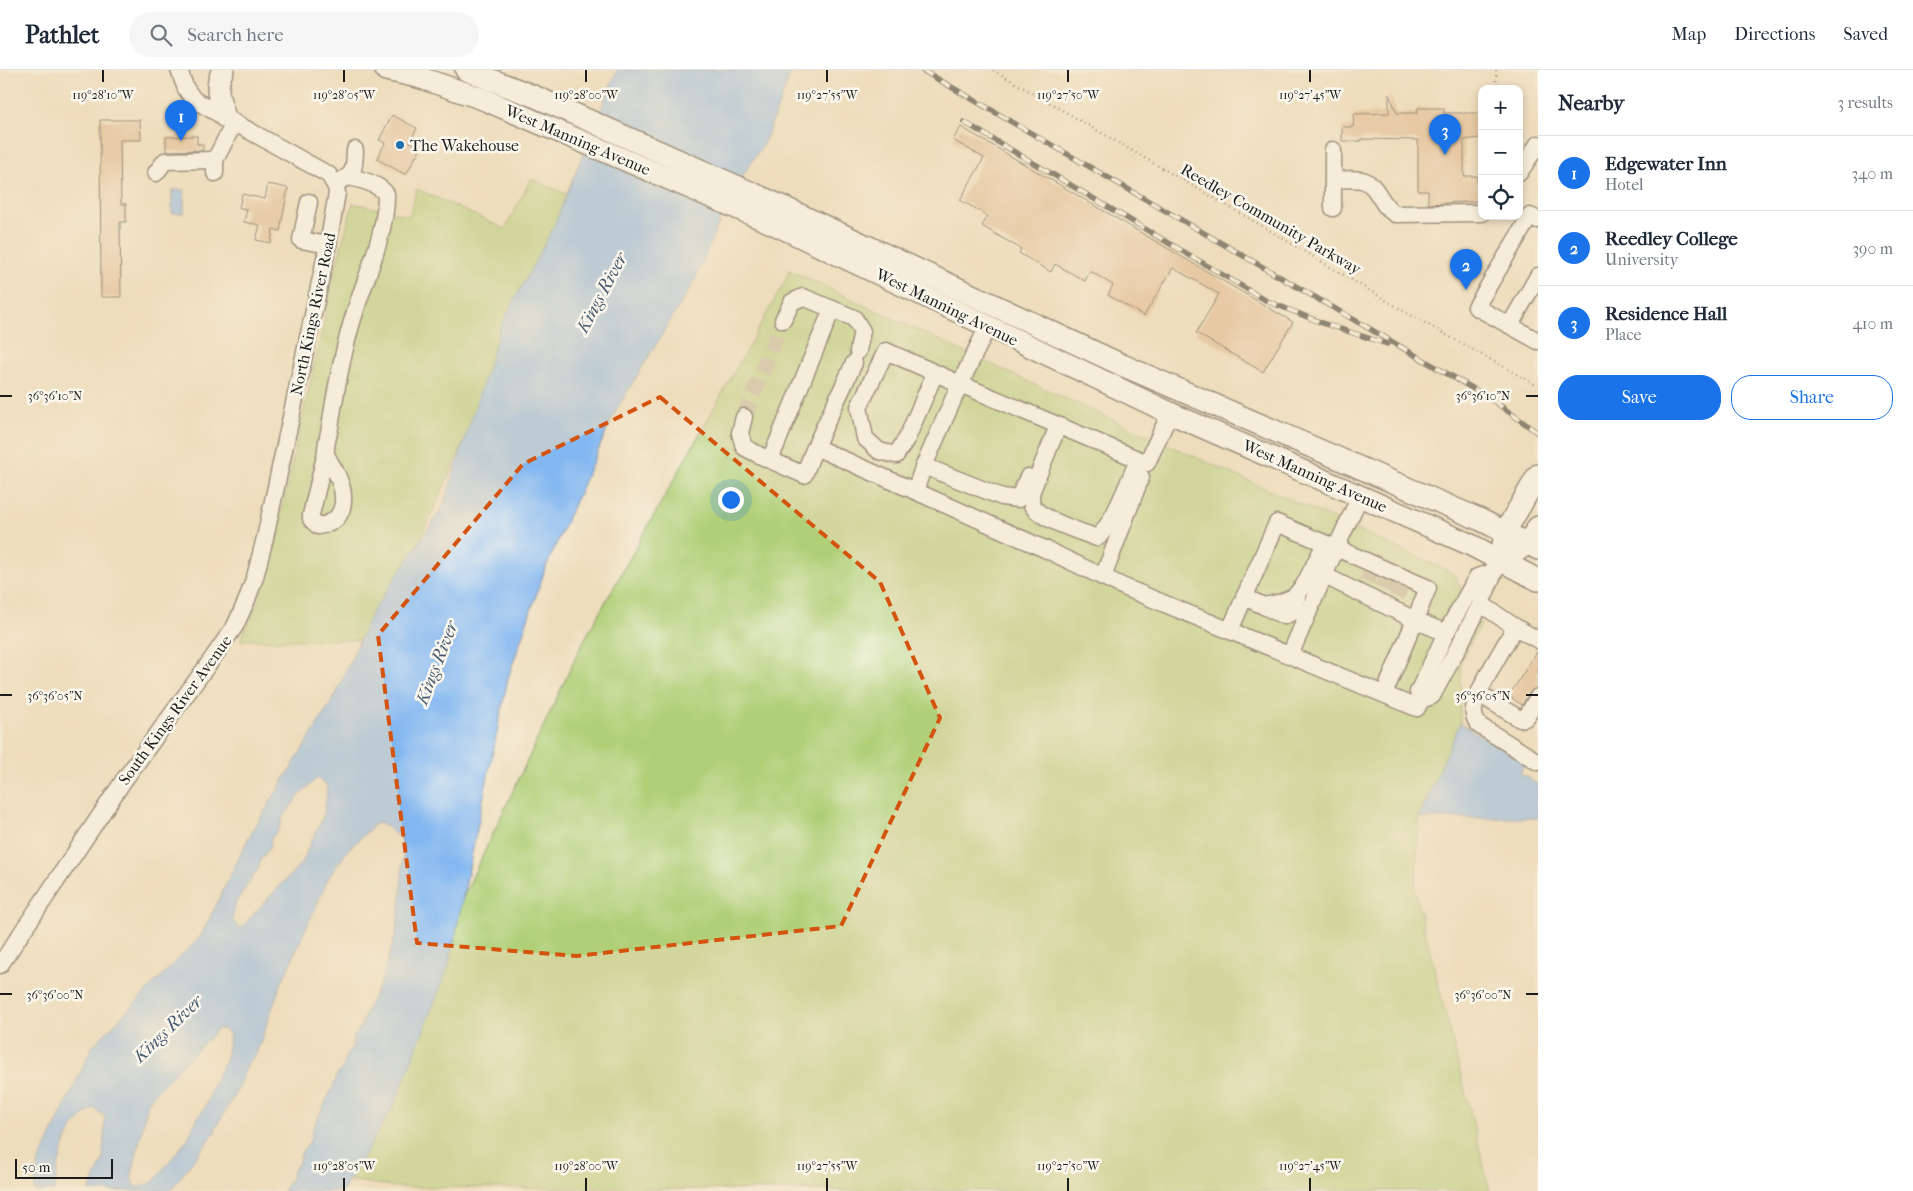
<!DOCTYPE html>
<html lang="en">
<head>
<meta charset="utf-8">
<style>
  :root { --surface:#fff; --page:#f6f6f7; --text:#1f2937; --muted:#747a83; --line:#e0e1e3; --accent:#1a73e8 }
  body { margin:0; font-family:"IM FELL French Canon",serif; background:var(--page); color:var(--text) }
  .controls { position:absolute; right:15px; top:15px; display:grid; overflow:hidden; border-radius:10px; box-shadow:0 2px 8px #0003 }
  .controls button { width:45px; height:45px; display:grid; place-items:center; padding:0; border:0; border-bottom:1px solid var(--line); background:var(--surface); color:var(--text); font:25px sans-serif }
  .scale { position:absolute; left:15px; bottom:12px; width:98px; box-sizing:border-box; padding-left:5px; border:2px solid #1c1c1c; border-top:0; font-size:14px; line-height:18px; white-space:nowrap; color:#1c1c1c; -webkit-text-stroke:4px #fbf7ec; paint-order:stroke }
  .you { position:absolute; left:730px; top:429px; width:18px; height:18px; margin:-12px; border:4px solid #fff; border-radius:50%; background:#1a73e8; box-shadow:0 0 0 8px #1a73e833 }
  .badge { display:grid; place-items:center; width:32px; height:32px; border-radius:50%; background:var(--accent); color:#fff; font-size:16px; font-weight:700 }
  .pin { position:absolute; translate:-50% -41px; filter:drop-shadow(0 1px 2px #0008) }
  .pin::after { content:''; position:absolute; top:26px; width:18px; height:15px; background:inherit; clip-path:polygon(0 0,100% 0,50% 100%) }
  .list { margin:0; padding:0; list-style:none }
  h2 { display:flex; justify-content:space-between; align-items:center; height:65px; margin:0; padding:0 20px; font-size:21px }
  h2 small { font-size:16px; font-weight:400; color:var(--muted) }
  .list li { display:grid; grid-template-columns:32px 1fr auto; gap:15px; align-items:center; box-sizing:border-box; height:75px; padding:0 20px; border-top:1px solid var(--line) }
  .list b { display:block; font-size:19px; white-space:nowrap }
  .list p { margin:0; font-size:16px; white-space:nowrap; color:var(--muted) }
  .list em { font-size:16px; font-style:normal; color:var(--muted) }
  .actions { display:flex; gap:10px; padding:15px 20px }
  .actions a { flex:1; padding:11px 0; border:1px solid var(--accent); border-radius:20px; text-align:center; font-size:18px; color:var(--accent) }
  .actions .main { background:var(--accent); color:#fff }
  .icon { flex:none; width:28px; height:28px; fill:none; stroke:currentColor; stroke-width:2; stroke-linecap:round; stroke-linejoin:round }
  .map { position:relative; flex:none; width:1538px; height:1121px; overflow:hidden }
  header { display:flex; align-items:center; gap:30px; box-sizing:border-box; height:70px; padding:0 25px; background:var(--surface); border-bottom:1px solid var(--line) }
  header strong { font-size:24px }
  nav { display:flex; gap:28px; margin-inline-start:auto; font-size:18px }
  .search { width:350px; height:45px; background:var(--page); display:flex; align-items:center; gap:12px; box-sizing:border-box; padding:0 18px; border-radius:28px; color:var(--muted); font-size:19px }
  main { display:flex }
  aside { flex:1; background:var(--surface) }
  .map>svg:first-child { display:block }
  .green { fill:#b0cf77; stroke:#66764a }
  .water { fill:#83b7f1; stroke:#506a86; fill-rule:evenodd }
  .building { fill:#deb187 }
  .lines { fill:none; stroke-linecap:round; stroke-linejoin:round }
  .minor-tunnel { stroke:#c4b69c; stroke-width:16; stroke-dasharray:16 8; stroke-linecap:butt }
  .minor-casing { stroke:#3c3934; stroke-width:19 }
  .major-casing { stroke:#3c3934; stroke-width:24 }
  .path { stroke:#3c3934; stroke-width:2.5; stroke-dasharray:1 4; stroke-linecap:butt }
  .minor { stroke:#fff; stroke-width:16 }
  .major { stroke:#fff; stroke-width:21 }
  .rail-casing { stroke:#1c1c1c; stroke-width:5.5 }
  .rail { stroke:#fbf7ec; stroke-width:4; stroke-dasharray:11; stroke-linecap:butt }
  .marked { fill:none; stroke:#d4530e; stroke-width:4; stroke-dasharray:10 6; stroke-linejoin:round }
  .ticks { fill:none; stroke:#1c1c1c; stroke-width:2 }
  .poi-dot { fill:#1f6fb2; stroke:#fbf7ec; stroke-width:2 }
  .labels { text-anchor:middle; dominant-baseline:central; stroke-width:5; stroke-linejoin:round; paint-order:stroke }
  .street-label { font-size:16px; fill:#1c1c1c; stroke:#fbf7ec }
  .poi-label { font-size:16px; fill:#1c1c1c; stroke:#fbf7ec; text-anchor:start }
  .water-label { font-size:18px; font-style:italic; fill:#455a71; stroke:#fbf7ec }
  .ticks-label { font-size:12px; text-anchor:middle; fill:#1c1c1c; stroke:#fbf7ec; stroke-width:5; stroke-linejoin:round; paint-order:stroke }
</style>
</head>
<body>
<header>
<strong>Pathlet</strong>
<div class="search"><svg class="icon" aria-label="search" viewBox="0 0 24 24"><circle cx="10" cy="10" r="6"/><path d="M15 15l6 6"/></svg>Search here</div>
<nav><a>Map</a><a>Directions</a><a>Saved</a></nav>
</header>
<main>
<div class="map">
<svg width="1538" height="1121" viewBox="0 0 1538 1121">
  <rect width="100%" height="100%" fill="#fbf7ec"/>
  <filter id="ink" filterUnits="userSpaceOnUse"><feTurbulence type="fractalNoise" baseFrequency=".02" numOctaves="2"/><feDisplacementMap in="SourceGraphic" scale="10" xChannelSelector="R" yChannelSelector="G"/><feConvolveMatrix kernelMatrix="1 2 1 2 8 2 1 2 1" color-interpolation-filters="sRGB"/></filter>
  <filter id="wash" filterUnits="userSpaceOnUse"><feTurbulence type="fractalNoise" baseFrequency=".0096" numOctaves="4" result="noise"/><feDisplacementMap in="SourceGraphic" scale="20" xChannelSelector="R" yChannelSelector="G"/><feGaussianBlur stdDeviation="1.12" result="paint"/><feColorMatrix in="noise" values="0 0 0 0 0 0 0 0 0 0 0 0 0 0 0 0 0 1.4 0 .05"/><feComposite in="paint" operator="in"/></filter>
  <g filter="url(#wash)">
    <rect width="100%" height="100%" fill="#eeddbc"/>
    <g class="green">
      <path d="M531,109l46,20 -204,441h-133l15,-31 11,-30 72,-320 15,-56 56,13 8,-27 88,40z"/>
      <path d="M789,200l240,112 424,191 28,51 -20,36 -1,63 -41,95 -4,74 75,299h-583l-509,-4 -67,-9 252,-536 201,-359z"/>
    </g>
    <g class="water">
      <path d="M617,0h175l-27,71 -36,56 -34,83 -80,132 -70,157 -37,109 -59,287 -54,138 -52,88h-60l9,-15v-4l6,-8 4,-13 8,-10 2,-11 22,-45 3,-10 6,-8 3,-12 6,-7 2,-12 6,-8 5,-14 17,-35 14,-45 5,-37 2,-47 -3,-12 -19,-16 -6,2 -27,26 -19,27 -49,109 -23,66 -10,13 -9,24 -22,38 -1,5 -45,59h-81l14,-31 2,-43 -11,-9c-30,18 -35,51 -40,83h-20l4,-27 54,-117 109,-111 48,-99 86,-141 36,-82 72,-107 59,-184 51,-95zM317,708l10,7c-1,13 -1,27 -7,39 -7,13 -12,22 -16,36l-64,69 -8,-9 4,-18 22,-33 3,-10 9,-12 1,-9 8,-9 4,-12 15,-20zM218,959h5l7,5 -4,25 -13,26 -7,21 -9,13 -10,21 -34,42 -15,6 -7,-9 17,-77 9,-12z"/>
      <rect x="172" y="120" width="12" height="23"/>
      <path d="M1460,653l65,40 -5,10 18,12v33h-119z"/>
    </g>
    <g id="blocks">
      <g class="building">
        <path d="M1389,24l8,19h21l-1,-5h27v5h36v25l-16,2v36h13l1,25 -50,3v-13h-10v-51l-57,-1v2h-19v-14h11l1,-13 35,-1z"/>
        <path d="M392,45l25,13 -7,14 11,5 -15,28 -29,-16 8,-16 -6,-3z"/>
        <path d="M100,50h40l1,20h-21l1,64h5v18h-6l1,75h-20z"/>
        <path d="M961,57l332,195 -30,50 -67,-39 23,-39 -46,-26 -29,48 -36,-21 5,-10 -23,-14 -5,10 -30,-17 -4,8 -32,-19 2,-4 -39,-23 6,-10 -28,-16 24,-42 -31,-18z"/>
        <path d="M197,66v8h6v6l-37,1v-14z"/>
        <path d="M268,114l20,4 -8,43 -7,-2 -2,14 -15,-3 4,-15 -16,-3 3,-13 -8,-1 3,-14 23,5z"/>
        <path d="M1538,580v37l-8,5 -8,13 -13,-9z"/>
      </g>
    </g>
  </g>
  <g filter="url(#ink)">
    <use href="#blocks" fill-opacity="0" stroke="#3c3934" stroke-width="1"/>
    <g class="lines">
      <g class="minor-tunnel">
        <path d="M744,347l39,-97"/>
        <path d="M1367,512l5,-13"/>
        <path d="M1382,519l7,-13"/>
        <path d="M1396,527l7,-16"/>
      </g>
      <g class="minor-casing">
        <g id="minor">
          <path d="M1333,80v58"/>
          <path d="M156,103l9,-12 50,-1"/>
          <path d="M215,103v-13l19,-37"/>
          <path d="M1519,103l19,-29"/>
          <path d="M1333,110c9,0 20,-2 29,0 17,5 18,26 33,34l87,-1"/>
          <path d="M340,111c16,-7 14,-15 15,-31"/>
          <path d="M309,132l-8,38 27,5"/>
          <path d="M1538,150l-8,-4 -54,91 62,34"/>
          <path d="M783,250l9,-18 11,-5 51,21 8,13 -4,20"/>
          <path d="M1510,255l28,-49"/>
          <path d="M854,293l-39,84 100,44"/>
          <path d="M935,303l-28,65 -11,17 -17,-4 -14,-13 -6,-31 27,-56 74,33 28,-58"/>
          <path d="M1170,343l-23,50 -187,-79 -37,84 -8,23 132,59 77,37 293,121 4,-8 11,-4c16,-30 33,-60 48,-91 8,-15 11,-32 22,-45"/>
          <path d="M744,347l-4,16 4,14 15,8 45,20 11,-28"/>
          <path d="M1058,356l-27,67c0,3 0,9 1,12 7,14 50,27 65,33 17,-15 31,-56 41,-78"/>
          <path d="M326,382l-15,63v4l7,7c28,-3 29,-28 20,-49 -3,-8 -10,-16 -12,-24 -1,-7 3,-19 4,-26 6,-39 13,-78 25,-115 11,-36 32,-81 31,-118 -7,-10 -26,-15 -38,-17"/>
          <path d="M770,390l62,-151"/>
          <path d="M924,396l78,31 16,2 10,-22"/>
          <path d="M1325,506l90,44 -31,74"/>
          <path d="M1103,507l38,-100"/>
          <path d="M1244,527l20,9 18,-4 12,-5 10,-12 21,-41"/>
          <path d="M1481,534l34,23c-9,17 -39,64 -41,81 -1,8 1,13 6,18l58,36"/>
          <path d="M1264,536l20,10 9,-4 5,-20"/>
          <path d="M1515,557l23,13"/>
          <path d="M1230,560l47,-107 59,25 24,-52"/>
          <path d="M1290,585l46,-107 92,40 -13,32 31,13"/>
          <path d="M1479,624l41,25 5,-1 2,-2 11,-19"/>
          <path d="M1421,630l-3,-8 28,-59 31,-56 15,-5"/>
          <path d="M0,895l124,-185 83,-114 28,-40 11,-24 9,-25 10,-39 63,-293 9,-52 -1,-6 -7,-12 -135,-75 -8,-11 -7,-19"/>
        </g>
      </g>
      <g class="major-casing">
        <g id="major">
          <path d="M223,0c-9,17 -4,30 2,47"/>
          <path d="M386,0l32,7 65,22 291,125 396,189 299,131 69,36"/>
          <path d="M466,0l70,27 245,109 341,159 359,155 57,29"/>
          <path d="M1503,476l2,-14 33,-57"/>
          <path d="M1517,481l11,-8 10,-16"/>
        </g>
      </g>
      <g class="path">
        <path d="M993,0l269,156 145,87 131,73"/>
        <path d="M1496,0v19"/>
      </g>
      <use href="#minor" class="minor"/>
      <use href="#major" class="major"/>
      <g class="rail-casing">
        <g id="rail">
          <path d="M922,0l569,329 47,34"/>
          <path d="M964,52l303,179 58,23 62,20"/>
        </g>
      </g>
      <use href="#rail" class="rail"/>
    </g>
  </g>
  <path d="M0 0H1538V1121H0ZM660,327l220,185 60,136 -99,208 -265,30 -159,-13 -39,-308 145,-171z" fill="#eeddbc" fill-opacity=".55" fill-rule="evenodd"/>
  <path class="marked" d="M660,327l220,185 60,136 -99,208 -265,30 -159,-13 -39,-308 145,-171z"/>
  <path class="ticks" d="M103,0v12M344,0v12M586,0v12M827,0v12M1068,0v12M1310,0v12M0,326h12M1526,326h12M0,625h12M1526,625h12M0,924h12M1526,924h12M344,1108v13M586,1108v13M827,1108v13M1068,1108v13M1310,1108v13"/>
  <circle class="poi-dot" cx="400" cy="75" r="5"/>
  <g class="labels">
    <g class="street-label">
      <text transform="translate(578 70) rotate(23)">West Manning Avenue</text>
      <text transform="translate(1271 149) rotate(30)">Reedley Community Parkway</text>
      <text transform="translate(947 237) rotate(26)">West Manning Avenue</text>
      <text transform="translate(313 244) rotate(-78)">North Kings River Road</text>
      <text transform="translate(1315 406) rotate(24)">West Manning Avenue</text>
      <text transform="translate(175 640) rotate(-54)">South Kings River Avenue</text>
    </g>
    <g class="poi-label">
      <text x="410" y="75">The Wakehouse</text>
    </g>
    <g class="water-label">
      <text transform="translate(602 223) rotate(-62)">Kings River</text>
      <text transform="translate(437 593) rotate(-69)">Kings River</text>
      <text transform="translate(168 959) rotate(-44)">Kings River</text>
    </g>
  </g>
  <g class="ticks-label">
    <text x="103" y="29">119°28'10"W</text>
    <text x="344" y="29">119°28'05"W</text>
    <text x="586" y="29">119°28'00"W</text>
    <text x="827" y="29">119°27'55"W</text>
    <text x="1068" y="29">119°27'50"W</text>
    <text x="1310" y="29">119°27'45"W</text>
    <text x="55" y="330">36°36'10"N</text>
    <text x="1483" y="330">36°36'10"N</text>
    <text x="55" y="630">36°36'05"N</text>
    <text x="1483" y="630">36°36'05"N</text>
    <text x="55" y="929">36°36'00"N</text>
    <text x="1483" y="929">36°36'00"N</text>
    <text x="344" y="1100">119°28'05"W</text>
    <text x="586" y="1100">119°28'00"W</text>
    <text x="827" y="1100">119°27'55"W</text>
    <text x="1068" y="1100">119°27'50"W</text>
    <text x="1310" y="1100">119°27'45"W</text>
  </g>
</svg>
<div class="controls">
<button>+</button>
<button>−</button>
<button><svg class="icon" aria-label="locate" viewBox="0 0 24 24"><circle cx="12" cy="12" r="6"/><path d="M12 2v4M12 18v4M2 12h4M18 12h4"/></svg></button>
</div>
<div class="scale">50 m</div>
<div class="you"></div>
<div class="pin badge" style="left:181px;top:71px">1</div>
<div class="pin badge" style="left:1466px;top:220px">2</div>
<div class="pin badge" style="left:1445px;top:85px">3</div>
</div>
<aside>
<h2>Nearby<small>3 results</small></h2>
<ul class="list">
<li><span class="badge">1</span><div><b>Edgewater Inn</b><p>Hotel</p></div><em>340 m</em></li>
<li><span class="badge">2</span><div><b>Reedley College</b><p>University</p></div><em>390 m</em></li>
<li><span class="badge">3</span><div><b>Residence Hall</b><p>Place</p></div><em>410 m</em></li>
</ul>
<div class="actions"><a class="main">Save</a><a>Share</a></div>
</aside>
</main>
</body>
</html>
